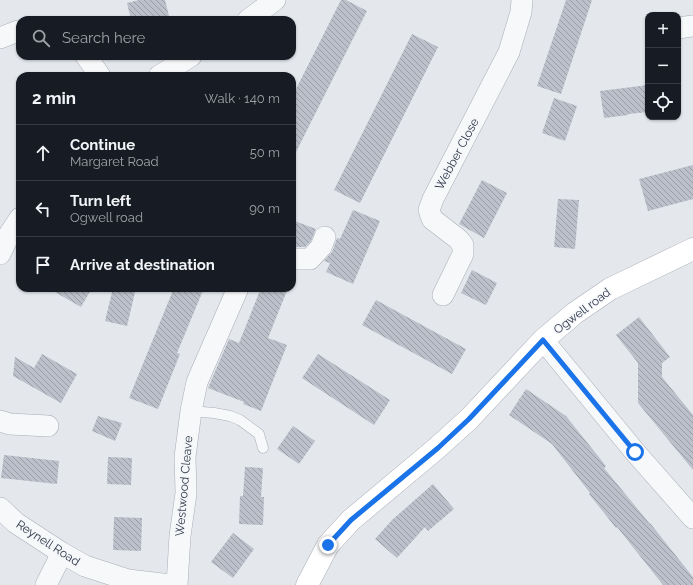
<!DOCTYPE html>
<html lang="en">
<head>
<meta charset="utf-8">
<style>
  :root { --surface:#171b24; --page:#242831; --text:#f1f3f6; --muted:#9ea1a6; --line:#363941 }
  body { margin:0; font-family:Raleway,sans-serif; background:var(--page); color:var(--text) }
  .controls { position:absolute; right:12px; top:12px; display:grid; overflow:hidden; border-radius:8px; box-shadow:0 1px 3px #0004 }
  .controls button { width:36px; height:36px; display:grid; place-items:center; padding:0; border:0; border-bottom:1px solid var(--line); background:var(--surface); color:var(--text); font:20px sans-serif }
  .stop { position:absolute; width:12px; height:12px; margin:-9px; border:3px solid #1a73e8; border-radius:50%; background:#fff }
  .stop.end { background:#1a73e8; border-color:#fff; box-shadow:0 1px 4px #0008 }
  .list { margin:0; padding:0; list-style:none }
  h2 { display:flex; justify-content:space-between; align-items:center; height:52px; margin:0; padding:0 16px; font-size:17px }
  h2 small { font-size:13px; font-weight:400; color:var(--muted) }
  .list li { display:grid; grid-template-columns:26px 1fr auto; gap:12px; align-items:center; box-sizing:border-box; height:56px; padding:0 16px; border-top:1px solid var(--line) }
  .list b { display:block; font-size:15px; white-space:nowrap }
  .list p { margin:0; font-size:13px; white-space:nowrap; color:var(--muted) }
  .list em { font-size:13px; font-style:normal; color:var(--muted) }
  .icon { flex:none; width:22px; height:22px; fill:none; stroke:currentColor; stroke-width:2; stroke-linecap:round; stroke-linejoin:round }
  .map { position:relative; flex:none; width:693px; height:585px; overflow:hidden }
  .search { position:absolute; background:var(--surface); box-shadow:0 1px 3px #0004; left:16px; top:16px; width:280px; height:44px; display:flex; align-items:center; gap:10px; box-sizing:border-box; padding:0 14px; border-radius:12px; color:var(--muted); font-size:15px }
  .panel { position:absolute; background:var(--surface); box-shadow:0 1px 3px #0004; left:16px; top:72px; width:280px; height:220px; border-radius:12px }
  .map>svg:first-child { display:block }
  .building { fill:url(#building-back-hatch) }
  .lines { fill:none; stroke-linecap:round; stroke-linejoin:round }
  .lane-casing { stroke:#a9aeb7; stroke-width:11 }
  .street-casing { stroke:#a9aeb7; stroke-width:22 }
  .secondary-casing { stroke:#a9aeb7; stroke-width:23 }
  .lane { stroke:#f7f8fa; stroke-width:10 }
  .street { stroke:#f7f8fa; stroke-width:21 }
  .secondary { stroke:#fff; stroke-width:22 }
  .route { stroke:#1a73e8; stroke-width:5 }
  .labels { text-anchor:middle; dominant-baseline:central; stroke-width:3; stroke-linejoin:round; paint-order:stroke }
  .street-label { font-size:12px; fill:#2b3445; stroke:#f4f6f9 }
</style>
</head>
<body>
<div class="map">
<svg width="693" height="585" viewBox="0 0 693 585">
  <defs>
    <pattern id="building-back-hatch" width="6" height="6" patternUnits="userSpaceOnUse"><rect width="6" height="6" fill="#bbc0ca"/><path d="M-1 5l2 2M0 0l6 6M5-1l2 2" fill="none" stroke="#989da6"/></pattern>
  </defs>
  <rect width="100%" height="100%" fill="#e4e7ec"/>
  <g class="building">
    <path d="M139,0h26l5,20h-39l-4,-17z"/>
    <path d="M341,0h5l21,11 -75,149v-63z"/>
    <path d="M566,0h26l-31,94 -24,-8z"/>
    <path d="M412,34l26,13 -78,156 -26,-13z"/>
    <path d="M648,85v27l-20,2v1l-24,3 -4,-27z"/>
    <path d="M554,98l23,8 -12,35 -23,-8z"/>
    <path d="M693,165v34l-45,12 -9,-32z"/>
    <path d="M482,180l25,13 -23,45 -25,-14z"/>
    <path d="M558,199l21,1 -4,49 -21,-2z"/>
    <path d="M353,210l27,11 -27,63 -27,-12 4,-9 -6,-2 8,-9 4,-11 1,-3 3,1z"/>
    <path d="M292,220l24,9 -5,12 -6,6h-13z"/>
    <path d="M472,270l25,13 -11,22 -25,-12z"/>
    <path d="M48,288h44l-11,19z"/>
    <path d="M113,288h23l-9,38 -22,-5z"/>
    <path d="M174,288h30l-27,65 3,1 -22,55 -29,-11z"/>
    <path d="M261,288h27l-20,50 19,7 -26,66 -18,-7 1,-2 -36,-14 21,-49 10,4z"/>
    <path d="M376,300l90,49 -14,25 -90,-49z"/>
    <path d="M639,317l31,40 -8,6v14l31,38v55l-55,-67v-40l-22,-28z"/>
    <path d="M42,354l35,20 -16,29 -48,-27 2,-19 19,11z"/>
    <path d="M318,354l72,46 -16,25 -72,-47z"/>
    <path d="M526,389l40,27 40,50 -2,2 46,56v-1l43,54v8h-30l-46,-58 -1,1 -27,-34 1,-1 -38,-49 -43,-29z"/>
    <path d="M98,416l24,7 -7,18 -23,-10z"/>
    <path d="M293,426l22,15 -16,23 -22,-15z"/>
    <path d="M4,455l55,6 -2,23 -56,-6z"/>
    <path d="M108,457l24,1 -1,27 -24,-1z"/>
    <path d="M245,467l18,1 -2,29h3l-1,28 -24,-1 1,-28h3z"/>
    <path d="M433,484l21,25 -26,22 -3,-4 -28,31 -22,-19 17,-19z"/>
    <path d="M114,517l28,1 -1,33 -28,-1z"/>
    <path d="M233,533l21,16 -21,29 -22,-16z"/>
  </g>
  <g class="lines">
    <g class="lane-casing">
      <path id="lane" d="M191,411l23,2 16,3 10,4 19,14 4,14"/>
    </g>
    <g class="street-casing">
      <g id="street">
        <path d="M248,20l27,-20"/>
        <path d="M678,28l15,-2"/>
        <path d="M0,38l18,-7h2"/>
        <path d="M86,56l14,20"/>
        <path d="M159,76l32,-20"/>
        <path d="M0,254l10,-21 10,-15"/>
        <path d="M292,259h18l11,-12 4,-10"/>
        <path d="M443,295l20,-41v-9l-5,-6 -26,-20 -3,-9 4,-11 76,-147 12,-40 1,-12"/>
        <path d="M543,340l92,112 58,66"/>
        <path d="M0,421l10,3 38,2"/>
        <path d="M0,508l16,15 46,30 23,13 43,14 43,5"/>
        <path d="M46,585l16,-32"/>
        <path d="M177,585l3,-49 6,-43 -1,-36 6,-46 6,-29 41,-94"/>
      </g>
    </g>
    <g class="secondary-casing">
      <path id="secondary" d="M307,585l21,-40 23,-25 86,-72 32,-29 74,-79 32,-27 35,-24 83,-40"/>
    </g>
    <use href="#lane" class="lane"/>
    <use href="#street" class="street"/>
    <use href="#secondary" class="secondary"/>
  </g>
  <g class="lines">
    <path class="route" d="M328,545l23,-25 87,-72 31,-29 74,-79 92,112"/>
  </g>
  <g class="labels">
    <g class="street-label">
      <text transform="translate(457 154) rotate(-62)">Webber Close</text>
      <text transform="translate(582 311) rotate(-37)">Ogwell road</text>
      <text transform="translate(184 486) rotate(-85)">Westwood Cleave</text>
      <text transform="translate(48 543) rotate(33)">Reynell Road</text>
    </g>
  </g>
</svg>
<div class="controls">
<button>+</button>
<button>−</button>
<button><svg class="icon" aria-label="locate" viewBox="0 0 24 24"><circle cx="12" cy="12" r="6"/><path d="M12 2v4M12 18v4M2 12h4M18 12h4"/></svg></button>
</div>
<div class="stop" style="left:635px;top:452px"></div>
<div class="stop end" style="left:328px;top:545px"></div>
<div class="search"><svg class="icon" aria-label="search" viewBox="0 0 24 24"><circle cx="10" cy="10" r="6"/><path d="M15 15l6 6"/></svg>Search here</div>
<section class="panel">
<h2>2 min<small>Walk · 140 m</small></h2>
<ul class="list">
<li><svg class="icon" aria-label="ahead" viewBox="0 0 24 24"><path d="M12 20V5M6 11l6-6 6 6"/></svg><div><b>Continue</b><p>Margaret Road</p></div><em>50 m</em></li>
<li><svg class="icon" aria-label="left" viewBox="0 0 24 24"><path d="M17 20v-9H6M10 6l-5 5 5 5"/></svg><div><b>Turn left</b><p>Ogwell road</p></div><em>90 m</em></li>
<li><svg class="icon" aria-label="arrive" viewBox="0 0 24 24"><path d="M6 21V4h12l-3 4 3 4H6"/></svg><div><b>Arrive at destination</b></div></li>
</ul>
</section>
</div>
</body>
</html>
